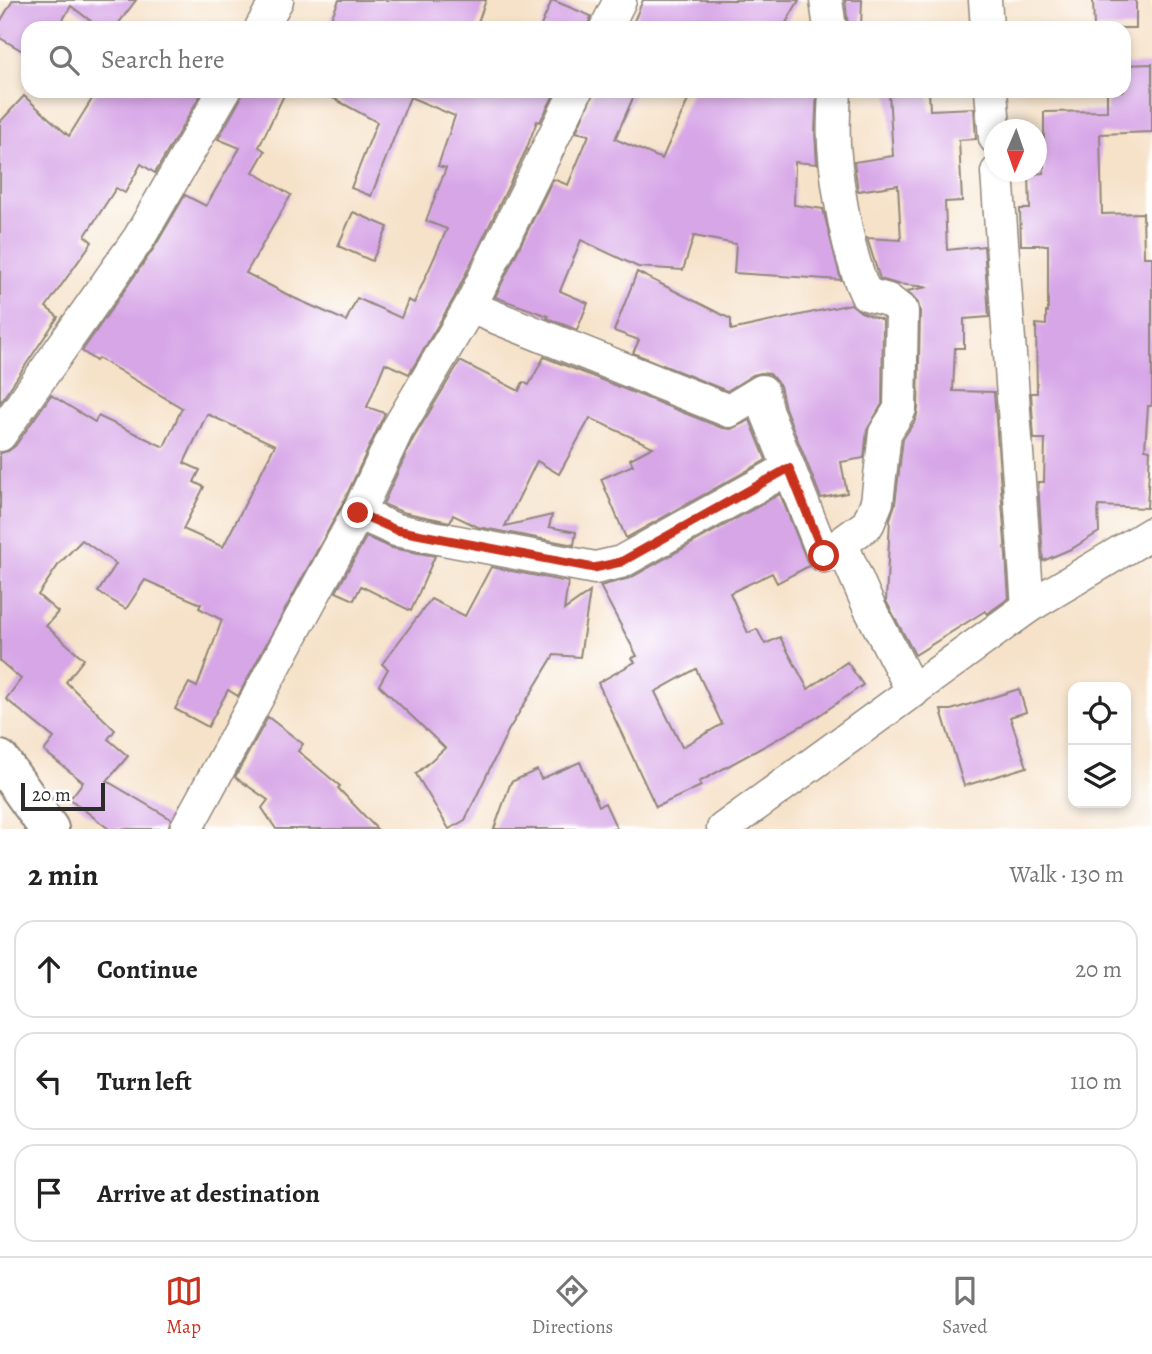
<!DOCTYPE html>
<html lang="en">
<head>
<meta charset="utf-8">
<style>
  :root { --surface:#fff; --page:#f6f6f6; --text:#222; --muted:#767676; --line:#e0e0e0; --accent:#c8321e }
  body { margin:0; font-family:Alegreya,serif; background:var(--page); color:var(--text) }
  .controls { position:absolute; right:21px; bottom:21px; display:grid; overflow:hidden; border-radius:14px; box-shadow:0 4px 10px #0003 }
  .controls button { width:63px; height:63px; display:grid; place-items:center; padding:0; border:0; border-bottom:2px solid var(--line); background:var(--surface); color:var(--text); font:35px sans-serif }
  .compass { position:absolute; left:984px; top:119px; width:63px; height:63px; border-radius:50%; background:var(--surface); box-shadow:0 4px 10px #0003; rotate:182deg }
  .scale { position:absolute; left:21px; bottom:18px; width:84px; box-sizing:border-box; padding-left:7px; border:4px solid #2b2b2b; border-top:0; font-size:19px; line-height:24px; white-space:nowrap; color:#2b2b2b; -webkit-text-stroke:5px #fff; paint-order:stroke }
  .stop { position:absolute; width:21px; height:21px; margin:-16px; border:5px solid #c8321e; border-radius:50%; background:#fff }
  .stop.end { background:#c8321e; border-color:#fff; box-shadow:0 2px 7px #0008 }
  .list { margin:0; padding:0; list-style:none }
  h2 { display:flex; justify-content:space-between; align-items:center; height:91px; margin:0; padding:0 28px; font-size:30px }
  h2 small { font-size:23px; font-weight:400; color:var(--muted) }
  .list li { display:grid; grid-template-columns:46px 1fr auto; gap:21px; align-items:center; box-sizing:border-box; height:98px; margin:0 14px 14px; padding:0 14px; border:2px solid var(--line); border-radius:21px }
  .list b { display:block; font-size:26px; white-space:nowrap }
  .list em { font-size:23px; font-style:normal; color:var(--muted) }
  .icon { flex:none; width:38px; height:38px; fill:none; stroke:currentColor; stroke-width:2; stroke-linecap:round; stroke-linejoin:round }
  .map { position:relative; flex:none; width:1152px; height:829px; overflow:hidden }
  .search { position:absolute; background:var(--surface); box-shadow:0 4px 10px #0003; left:21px; right:21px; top:21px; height:77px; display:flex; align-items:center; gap:18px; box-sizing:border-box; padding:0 24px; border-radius:21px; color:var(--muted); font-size:26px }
  .sheet { height:427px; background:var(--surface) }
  nav { display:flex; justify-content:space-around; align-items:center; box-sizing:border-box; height:98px; border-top:2px solid var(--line); background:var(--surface); font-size:19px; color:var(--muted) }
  nav a { display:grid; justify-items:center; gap:4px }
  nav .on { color:var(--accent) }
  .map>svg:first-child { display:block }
  .building { fill:#d7a6e7; fill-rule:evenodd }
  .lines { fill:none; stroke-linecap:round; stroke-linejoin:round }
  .street-casing { stroke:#90867a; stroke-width:35 }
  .secondary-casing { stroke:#90867a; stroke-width:42 }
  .street { stroke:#fff; stroke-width:32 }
  .secondary { stroke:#fff; stroke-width:38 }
  .route { stroke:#c8321e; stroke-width:9 }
</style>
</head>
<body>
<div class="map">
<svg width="1152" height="829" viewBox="0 0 1152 829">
  <rect width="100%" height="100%" fill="#fff"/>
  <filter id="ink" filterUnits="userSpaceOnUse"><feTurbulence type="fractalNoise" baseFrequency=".0143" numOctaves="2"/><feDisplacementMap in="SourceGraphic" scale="14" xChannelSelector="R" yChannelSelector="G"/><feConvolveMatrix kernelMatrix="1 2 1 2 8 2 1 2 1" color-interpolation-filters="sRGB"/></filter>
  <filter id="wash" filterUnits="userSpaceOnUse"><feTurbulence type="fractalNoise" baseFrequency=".00686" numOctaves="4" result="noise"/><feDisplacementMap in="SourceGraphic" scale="28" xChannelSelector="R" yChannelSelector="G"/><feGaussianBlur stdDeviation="1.57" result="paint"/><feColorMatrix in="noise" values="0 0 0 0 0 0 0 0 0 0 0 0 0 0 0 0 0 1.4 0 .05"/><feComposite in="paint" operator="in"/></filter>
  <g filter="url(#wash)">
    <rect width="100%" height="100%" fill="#f6e2c9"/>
    <g id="blocks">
      <g class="building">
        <path d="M13,0h123l-21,28h-15l-29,-22 -13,22h-30v26l-28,-16v-16z"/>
        <path d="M339,0h147l-10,28h-149z"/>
        <path d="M552,0l39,16 -3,12h-48z"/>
        <path d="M643,0h156l-16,28h-152z"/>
        <path d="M845,0h17l-1,27 -13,-1z"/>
        <path d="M1093,0h43v28h-42z"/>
        <path d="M1152,64v68l-52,2 2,80 41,-1 1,44h8v146l-1,3h-3l-3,43 5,1 -3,58 -49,-2 1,26 -26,16 -30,13 -5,-79h6l1,-43h-11l-3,-46h6l-1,-69 10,1v-13h2v-67h-27l-1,-36h10l-1,-35 15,-1v-61l63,-1v-20h17v-26z"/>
        <path d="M97,91h106l-48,82 -14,-9 -16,29 -9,-5 -31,48 7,6 -46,65 12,10 -58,86v-281l24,-26 45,40z"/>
        <path d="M242,91h44l-27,56 6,4 -12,21 38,23 -45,78 48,25 52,23 11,-23 44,20 7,-18 6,3 33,-74 -21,-8 20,-53 -8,-2 17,-50 -45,-19 -39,99 -20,-8 26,-66 -57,-31h236l-16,31 -3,-1 -11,29 -72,148 -45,76 -24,-11 -18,44 18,6 -43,92 -104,191 -10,-6 -20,37 -33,-18 14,-26 8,4 25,-67 -23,-12 2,-4 -56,-24 -19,29 -28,-17 18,-28 -34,-24 -23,24 -21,31 20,17 -12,14 38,33 -18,23 49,48 -7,9 20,17 -21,25 64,38 -3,10h-59l-39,-30 13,-17 -39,-31 10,-13 -48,-39 15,-20 -21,-18v-208l8,-2 7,-5 36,-51 44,27 3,-6 66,31 18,-39 -84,-50 -2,3 -14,-10 72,-103 31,-53 21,11 34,-58 -22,-9 22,-39zM207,414l68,31 -52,102 -40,-18 21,-42 -10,-5 6,-12 -16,-7z"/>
        <path d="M594,91h42l-21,48 47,20 30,-68h125l-2,41 2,32 -22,-2 -1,43 29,4 18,71 -107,-7 2,-29 -42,-8 -11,34 -45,-3 -57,-27 -21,51 28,12 -11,27 -30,-12 1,-2 -53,-19 58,-118 15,6 21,-50 -13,-3z"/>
        <path d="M929,91l1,19 44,-2 2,31 -17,1 3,61 -17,1 2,48 37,-4 5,71 -25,2v29h-9l-2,43 41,1 15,206 -22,16 -2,-3 -70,44 -29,-54 4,-82 5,-15 8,-65 13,-20 2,-10 2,-98 -2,-8 -11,-12 21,-4 -31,-3 -17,-5 -13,-41 34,2 -3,-55 -40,6 -4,-29 39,-6 -4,-63z"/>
        <path d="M353,212l35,15 -16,34 -34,-15z"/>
        <path d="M637,272l94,47v11l120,-26 10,8 22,8 -1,84 -15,26 -3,28 -23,4 6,31 -26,5 -36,-90 -5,-22 -10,-12 -9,-1 -8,2 -26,16 -94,-38 6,-13 -25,-9z"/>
        <path d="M544,357l178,71 9,1 19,-9 16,40 -140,78 -25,-59 32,-14 -3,-6 23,-12 -63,-29 -31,56 -22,-13 -32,65 47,-11 -3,12 27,5 -2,13 -96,-18 -25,-12 -3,7 -48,-10 -19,-8 30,-65 47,-78 59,30 4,-9 6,3z"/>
        <path d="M780,494l29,72 -32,17 -5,-10 -42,20 18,40 9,-4 8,15 15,-7 28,52 39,-27 16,23 -49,34 -115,63 2,4 -45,21 -58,-124 37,-21 -3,-4 5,-2 -37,-70 30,-8zM696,669l26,55 -40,23 -27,-55z"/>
        <path d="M366,537l26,11 43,8 -24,55 -50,-25 -7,14 -18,-8z"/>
        <path d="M491,567l77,15 -4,28 26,-18 -10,65 -26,-2 -46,76 -43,89 -16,9 -33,-55 29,-26 -66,-63 9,-16 -6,-5 49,-65 34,17z"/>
        <path d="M1019,689l7,23 -16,5 17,50 -63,19 -23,-76h10z"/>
        <path d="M268,717l35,27 -5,7 42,35 -2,2 39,41h-101l-14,-21 6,-8 -33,-23z"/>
        <path d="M580,762l19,44 6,-3 12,26h-123l17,-47 26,-12 4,9z"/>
      </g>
    </g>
  </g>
  <g filter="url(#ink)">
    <use href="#blocks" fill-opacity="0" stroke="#90867a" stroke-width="2"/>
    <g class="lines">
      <g class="street-casing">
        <g id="street">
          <path d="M826,0l4,28"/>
          <path d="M985,0l2,28"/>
          <path d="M261,28l16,-28"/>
          <path d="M606,28l14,-28"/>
          <path d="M991,91l4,47"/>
          <path d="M997,172l31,435"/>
          <path d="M470,307l259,104 33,-20 5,22 57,143 22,-2 24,55 43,83"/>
          <path d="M0,435l139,-197 85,-147"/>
          <path d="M358,513l38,17 199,38 26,-6 168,-94"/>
          <path d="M824,556l44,-32 9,-22 8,-69 15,-24 2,-98 -14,-11 -22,-6c-18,-38 -29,-106 -32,-149 -1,-17 0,-36 1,-54"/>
          <path d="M186,829l172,-316 39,-83 73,-123 106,-216"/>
          <path d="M723,829l305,-222 124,-74"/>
        </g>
      </g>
      <g class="secondary-casing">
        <path id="secondary" d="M0,760l49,69"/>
      </g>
      <use href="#street" class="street"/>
      <use href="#secondary" class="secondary"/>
    </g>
  </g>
  <g class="lines" filter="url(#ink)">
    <path class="route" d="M358,513l38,17 198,38 27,-6 168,-94 35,88"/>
  </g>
</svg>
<div class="controls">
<button><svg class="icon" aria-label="locate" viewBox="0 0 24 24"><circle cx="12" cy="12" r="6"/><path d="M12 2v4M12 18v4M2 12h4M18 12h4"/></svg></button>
<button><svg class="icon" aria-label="layers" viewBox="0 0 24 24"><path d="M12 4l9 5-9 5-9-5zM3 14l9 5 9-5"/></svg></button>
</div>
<svg class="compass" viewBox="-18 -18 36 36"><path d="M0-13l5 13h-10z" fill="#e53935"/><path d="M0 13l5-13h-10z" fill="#767676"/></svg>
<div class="scale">20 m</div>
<div class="stop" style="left:824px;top:556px"></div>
<div class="stop end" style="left:358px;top:513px"></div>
<div class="search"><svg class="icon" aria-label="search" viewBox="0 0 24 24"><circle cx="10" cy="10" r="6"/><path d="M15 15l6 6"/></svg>Search here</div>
</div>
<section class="sheet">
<h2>2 min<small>Walk · 130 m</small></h2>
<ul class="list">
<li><svg class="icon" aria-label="ahead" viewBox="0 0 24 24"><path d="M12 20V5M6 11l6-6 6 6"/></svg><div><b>Continue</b></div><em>20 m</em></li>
<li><svg class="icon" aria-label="left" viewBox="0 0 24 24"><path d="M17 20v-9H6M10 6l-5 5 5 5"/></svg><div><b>Turn left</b></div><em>110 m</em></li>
<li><svg class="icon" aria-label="arrive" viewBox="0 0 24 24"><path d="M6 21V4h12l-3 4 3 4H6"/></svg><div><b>Arrive at destination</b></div></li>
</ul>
</section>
<nav>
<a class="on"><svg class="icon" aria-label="map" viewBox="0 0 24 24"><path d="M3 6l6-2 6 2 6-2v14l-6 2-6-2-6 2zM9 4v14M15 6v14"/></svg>Map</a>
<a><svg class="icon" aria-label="directions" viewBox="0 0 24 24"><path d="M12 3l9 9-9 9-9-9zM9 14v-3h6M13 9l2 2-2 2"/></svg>Directions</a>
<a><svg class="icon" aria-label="saved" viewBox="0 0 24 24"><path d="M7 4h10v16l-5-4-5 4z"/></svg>Saved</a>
</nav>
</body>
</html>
